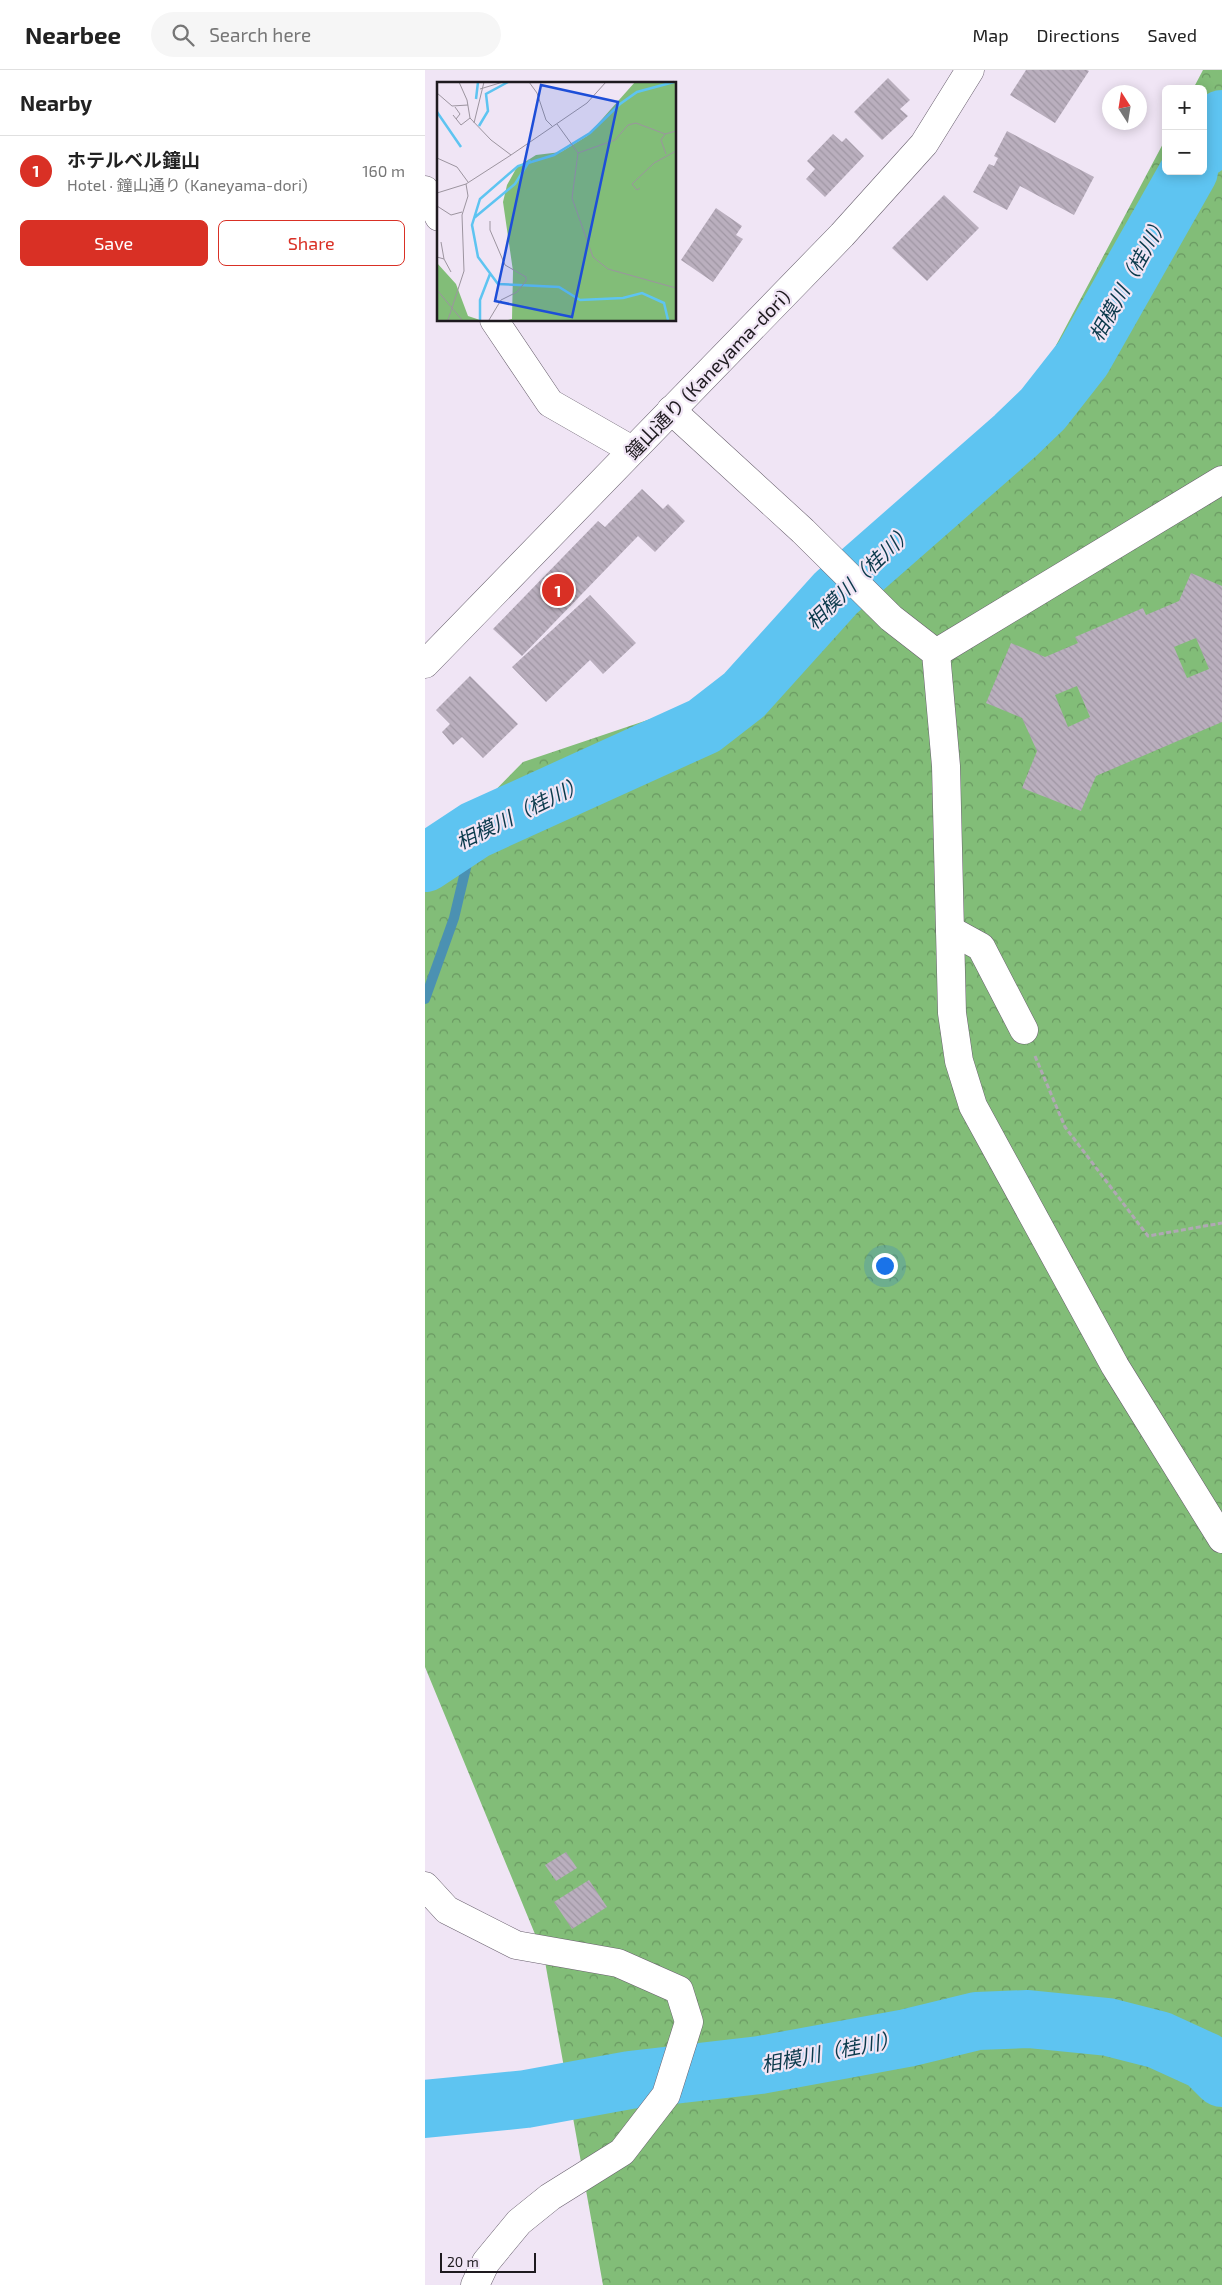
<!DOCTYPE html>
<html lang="en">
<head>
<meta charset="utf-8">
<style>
  :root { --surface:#fff; --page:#f6f6f6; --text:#222; --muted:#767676; --line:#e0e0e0; --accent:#d93025 }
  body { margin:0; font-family:"Exo 2","Noto Sans JP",sans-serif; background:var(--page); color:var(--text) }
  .controls { position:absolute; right:15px; top:15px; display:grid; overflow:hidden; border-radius:8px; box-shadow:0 2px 12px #0003 }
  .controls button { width:45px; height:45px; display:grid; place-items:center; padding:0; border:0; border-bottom:1px solid var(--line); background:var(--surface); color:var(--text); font:25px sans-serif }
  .compass { position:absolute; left:677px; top:15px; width:45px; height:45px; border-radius:50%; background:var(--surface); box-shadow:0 2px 12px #0003; rotate:348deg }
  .scale { position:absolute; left:15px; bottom:12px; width:96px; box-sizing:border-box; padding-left:5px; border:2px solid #1e1a1f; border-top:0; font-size:14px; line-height:18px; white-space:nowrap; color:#1e1a1f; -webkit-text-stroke:4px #f0e5f5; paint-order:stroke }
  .you { position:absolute; left:459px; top:1195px; width:18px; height:18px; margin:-12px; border:4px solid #fff; border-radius:50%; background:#1a73e8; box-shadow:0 0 0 8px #1a73e833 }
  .badge { display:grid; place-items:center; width:32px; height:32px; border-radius:50%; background:var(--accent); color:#fff; font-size:16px; font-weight:700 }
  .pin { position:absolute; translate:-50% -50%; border:2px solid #fff; box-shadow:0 1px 5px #0006 }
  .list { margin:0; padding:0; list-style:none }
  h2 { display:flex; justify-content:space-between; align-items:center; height:65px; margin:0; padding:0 20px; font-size:21px }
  h2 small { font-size:16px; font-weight:400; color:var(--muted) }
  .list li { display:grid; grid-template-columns:32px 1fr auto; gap:15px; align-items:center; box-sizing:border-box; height:70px; padding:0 20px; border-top:1px solid var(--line) }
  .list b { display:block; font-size:19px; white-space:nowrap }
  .list p { margin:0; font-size:16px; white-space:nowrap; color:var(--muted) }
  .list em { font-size:16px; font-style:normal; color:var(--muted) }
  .actions { display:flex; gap:10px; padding:15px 20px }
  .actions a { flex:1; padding:11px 0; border:1px solid var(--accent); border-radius:8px; text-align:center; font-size:18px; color:var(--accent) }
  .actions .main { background:var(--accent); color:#fff }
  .icon { flex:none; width:28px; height:28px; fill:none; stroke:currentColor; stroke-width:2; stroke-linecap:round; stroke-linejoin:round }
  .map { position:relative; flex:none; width:797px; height:2215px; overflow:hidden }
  header { display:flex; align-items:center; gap:30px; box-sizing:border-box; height:70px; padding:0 25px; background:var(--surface); border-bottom:1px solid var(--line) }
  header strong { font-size:24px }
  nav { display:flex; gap:28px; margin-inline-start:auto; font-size:18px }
  .search { width:350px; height:45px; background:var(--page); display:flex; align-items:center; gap:12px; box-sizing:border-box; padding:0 18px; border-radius:28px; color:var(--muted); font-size:19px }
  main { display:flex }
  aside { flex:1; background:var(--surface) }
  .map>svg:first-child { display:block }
  .forest { fill:url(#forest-crowns) }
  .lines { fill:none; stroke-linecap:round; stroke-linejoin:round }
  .stream { stroke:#4b91b2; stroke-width:10 }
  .river { stroke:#5ec4f1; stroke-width:58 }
  .building { fill:url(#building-back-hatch); fill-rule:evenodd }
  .minor-casing { stroke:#685f6d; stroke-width:29 }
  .tertiary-casing { stroke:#685f6d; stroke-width:29 }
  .path { stroke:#b0a8b4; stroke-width:3; stroke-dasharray:5 2.5; stroke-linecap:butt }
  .minor { stroke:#fff; stroke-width:28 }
  .tertiary { stroke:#fff; stroke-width:28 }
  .labels { text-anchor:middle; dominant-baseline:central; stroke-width:4.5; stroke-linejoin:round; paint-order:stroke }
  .street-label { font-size:19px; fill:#1e1a1f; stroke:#f0e5f5 }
  .water-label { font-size:20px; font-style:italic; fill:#0a394b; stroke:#f0e5f5 }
  .inset-river { fill:none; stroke:#5ec4f1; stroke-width:2.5 }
  .inset-road { fill:none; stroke:#9c949f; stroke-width:1 }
  .view { fill:#1d4ed8; fill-opacity:0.15; stroke:#1d4ed8; stroke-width:2.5 }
  .inset-edge { fill:none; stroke:#1e1a1f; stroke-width:2.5 }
</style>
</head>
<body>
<header>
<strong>Nearbee</strong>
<div class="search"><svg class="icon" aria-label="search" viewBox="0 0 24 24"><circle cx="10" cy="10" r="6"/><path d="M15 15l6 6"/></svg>Search here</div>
<nav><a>Map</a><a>Directions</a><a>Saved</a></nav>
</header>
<main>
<aside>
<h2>Nearby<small></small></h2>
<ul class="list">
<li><span class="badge">1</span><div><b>ホテルベル鐘山</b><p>Hotel · 鐘山通り (Kaneyama-dori)</p></div><em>160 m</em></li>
</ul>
<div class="actions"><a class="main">Save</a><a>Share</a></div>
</aside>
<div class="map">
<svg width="797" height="2215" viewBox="0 0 797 2215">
  <defs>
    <pattern id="forest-crowns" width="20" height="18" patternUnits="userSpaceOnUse" patternTransform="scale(1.25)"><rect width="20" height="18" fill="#82bd78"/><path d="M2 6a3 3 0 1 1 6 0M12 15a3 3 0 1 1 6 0" fill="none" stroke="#6a9962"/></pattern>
    <pattern id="building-back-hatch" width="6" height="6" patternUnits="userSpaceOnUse" patternTransform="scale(1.25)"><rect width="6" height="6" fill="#baafbe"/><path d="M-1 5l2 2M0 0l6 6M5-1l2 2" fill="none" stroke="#9f96a3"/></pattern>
  </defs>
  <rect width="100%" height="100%" fill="#f0e5f5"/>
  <path class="forest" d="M778,0h19v2215h-619l-59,-329 -119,-289v-805l98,-100 243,-82 226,-214 174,-328v33h37v-82h-10z"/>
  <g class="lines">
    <path class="stream" d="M0,929l29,-81 21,-88"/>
    <g class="river">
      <path d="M778,78l19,-29"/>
      <path d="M0,793l50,-33 229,-104 40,-31 92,-102 179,-157 28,-27 40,-51 106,-187"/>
      <path d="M0,2039l101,-10 104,-19 130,-15 147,-27 70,-17 51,-2 80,8 51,13 46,21 17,17"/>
    </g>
  </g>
  <g class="building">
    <path d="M601,0h61l2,1 -34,52 -45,-28z"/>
    <path d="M463,8l22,22 -10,9 8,7 -26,24 -28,-28z"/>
    <path d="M582,61l87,46 -20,38 -54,-29 -13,24 -34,-18 16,-28 5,2 4,-8 -4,-2z"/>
    <path d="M408,64l9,8 4,-4 18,18 -39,41 -19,-18 9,-10 -8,-8z"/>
    <path d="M519,125l35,33 -52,53 -35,-33z"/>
    <path d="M291,138l26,18 -6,9 7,4 -30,43 -32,-22z"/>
    <path d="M217,419l21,20 5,-5 17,17 -30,31 -17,-16 -116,120 -29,-27 105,-108 7,6z"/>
    <path d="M766,503l31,13v136l-126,54 -15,35 -59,-23 15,-37 -15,-33 -36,-15 25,-60 34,14 33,-14 -3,-6 68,-29 3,7 33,-14zM771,568l13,31 -22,9 -13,-31zM652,616l13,31 -22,10 -13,-32z"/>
    <path d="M165,525l46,48 -33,31 -13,-14 -44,42 -34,-35z"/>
    <path d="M45,606l48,48 -35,34 -21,-21 -9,8 -11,-13 8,-8 -14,-14z"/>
    <path d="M141,1782l11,16 -21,13 -11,-16z"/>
    <path d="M164,1810l18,27 -35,22 -18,-27z"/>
  </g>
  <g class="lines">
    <g class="minor-casing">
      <g id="minor">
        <path d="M0,120l14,27"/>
        <path d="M69,250l56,83 82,47"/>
        <path d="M511,583l286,-173"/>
        <path d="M525,860l31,17 43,83"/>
        <path d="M0,1816l22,24 69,35 102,18 61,27 10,32 -23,73 -44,57 -72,45 -31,25 -33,40 -11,23"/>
      </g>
    </g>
    <g class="tertiary-casing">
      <g id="tertiary">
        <path d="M246,340l132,121 88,87 45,35 10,113 6,247 7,48 14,45 142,260 107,173"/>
        <path d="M0,594l417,-429 82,-91 46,-74"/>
      </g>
    </g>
    <path class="path" d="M610,986l30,71 83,109 74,-13"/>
    <use href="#minor" class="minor"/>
    <use href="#tertiary" class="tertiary"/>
  </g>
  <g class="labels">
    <g class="street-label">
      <text transform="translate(282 304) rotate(-46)">鐘山通り (Kaneyama-dori)</text>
    </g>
    <g class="water-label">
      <text transform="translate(703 208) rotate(-61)">相模川（桂川）</text>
      <text transform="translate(434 506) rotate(-44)">相模川（桂川）</text>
      <text transform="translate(95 742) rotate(-26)">相模川（桂川）</text>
      <text transform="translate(405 1981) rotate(-11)">相模川（桂川）</text>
    </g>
  </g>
  <g transform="translate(12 12)">
    <rect width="239" height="239" fill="#f0e5f5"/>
    <path d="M198,0h41v238h-168l4,-1 1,-48 -10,-69 4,-17 10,-18 19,-12 25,-3 26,-16zM0,181l19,21 12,32 12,4h-43z" fill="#82bd78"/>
    <path class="inset-river" d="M39,17l2,-17M0,30l24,35M42,44l9,-15 -2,-17 22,-12M37,136l41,-34 15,-24M43,238v-20l10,-26M231,238l-4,-17 -22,-10 -19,5 -43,2 -21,-13 -61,-3 -20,-27 -6,-32 8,-26 38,-33 36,-11 36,-22 30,-29 17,-12 37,-10"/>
    <path class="inset-road" d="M22,0l8,18 3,18 21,22 20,15M92,0l8,11 9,27 7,7M43,7l23,-7M0,11l15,13 16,-1M18,25l5,7 -4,5M16,33l8,10 9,-7M37,41l10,-41M120,42l21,29 -6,45 21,59 15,12 68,19M228,52l-4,6 5,14M141,71l37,-13 13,-15 8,-2 29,11 11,-3M0,76l20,9 11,15M203,106l-3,2 -5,-6 22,-21 22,-12M0,111l29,-9 45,-29 76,-52 19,-21M0,124l14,9 11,-3M4,160l3,17M0,175l7,2 7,13M0,208l25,30M11,238l16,-49 -2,-56 6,-19 -2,-12M52,238l12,-20 16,-8 9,-11v-4l-21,-12 -15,-35v-9"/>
    <path class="view" d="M104,3l77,17 -46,215 -77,-16z"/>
    <rect width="239" height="239" class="inset-edge"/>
  </g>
</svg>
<div class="controls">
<button>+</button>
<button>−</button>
</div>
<svg class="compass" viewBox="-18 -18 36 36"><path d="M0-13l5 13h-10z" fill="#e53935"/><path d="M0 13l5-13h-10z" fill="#767676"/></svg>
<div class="scale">20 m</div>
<div class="you"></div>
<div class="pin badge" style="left:133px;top:520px">1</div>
</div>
</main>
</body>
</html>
